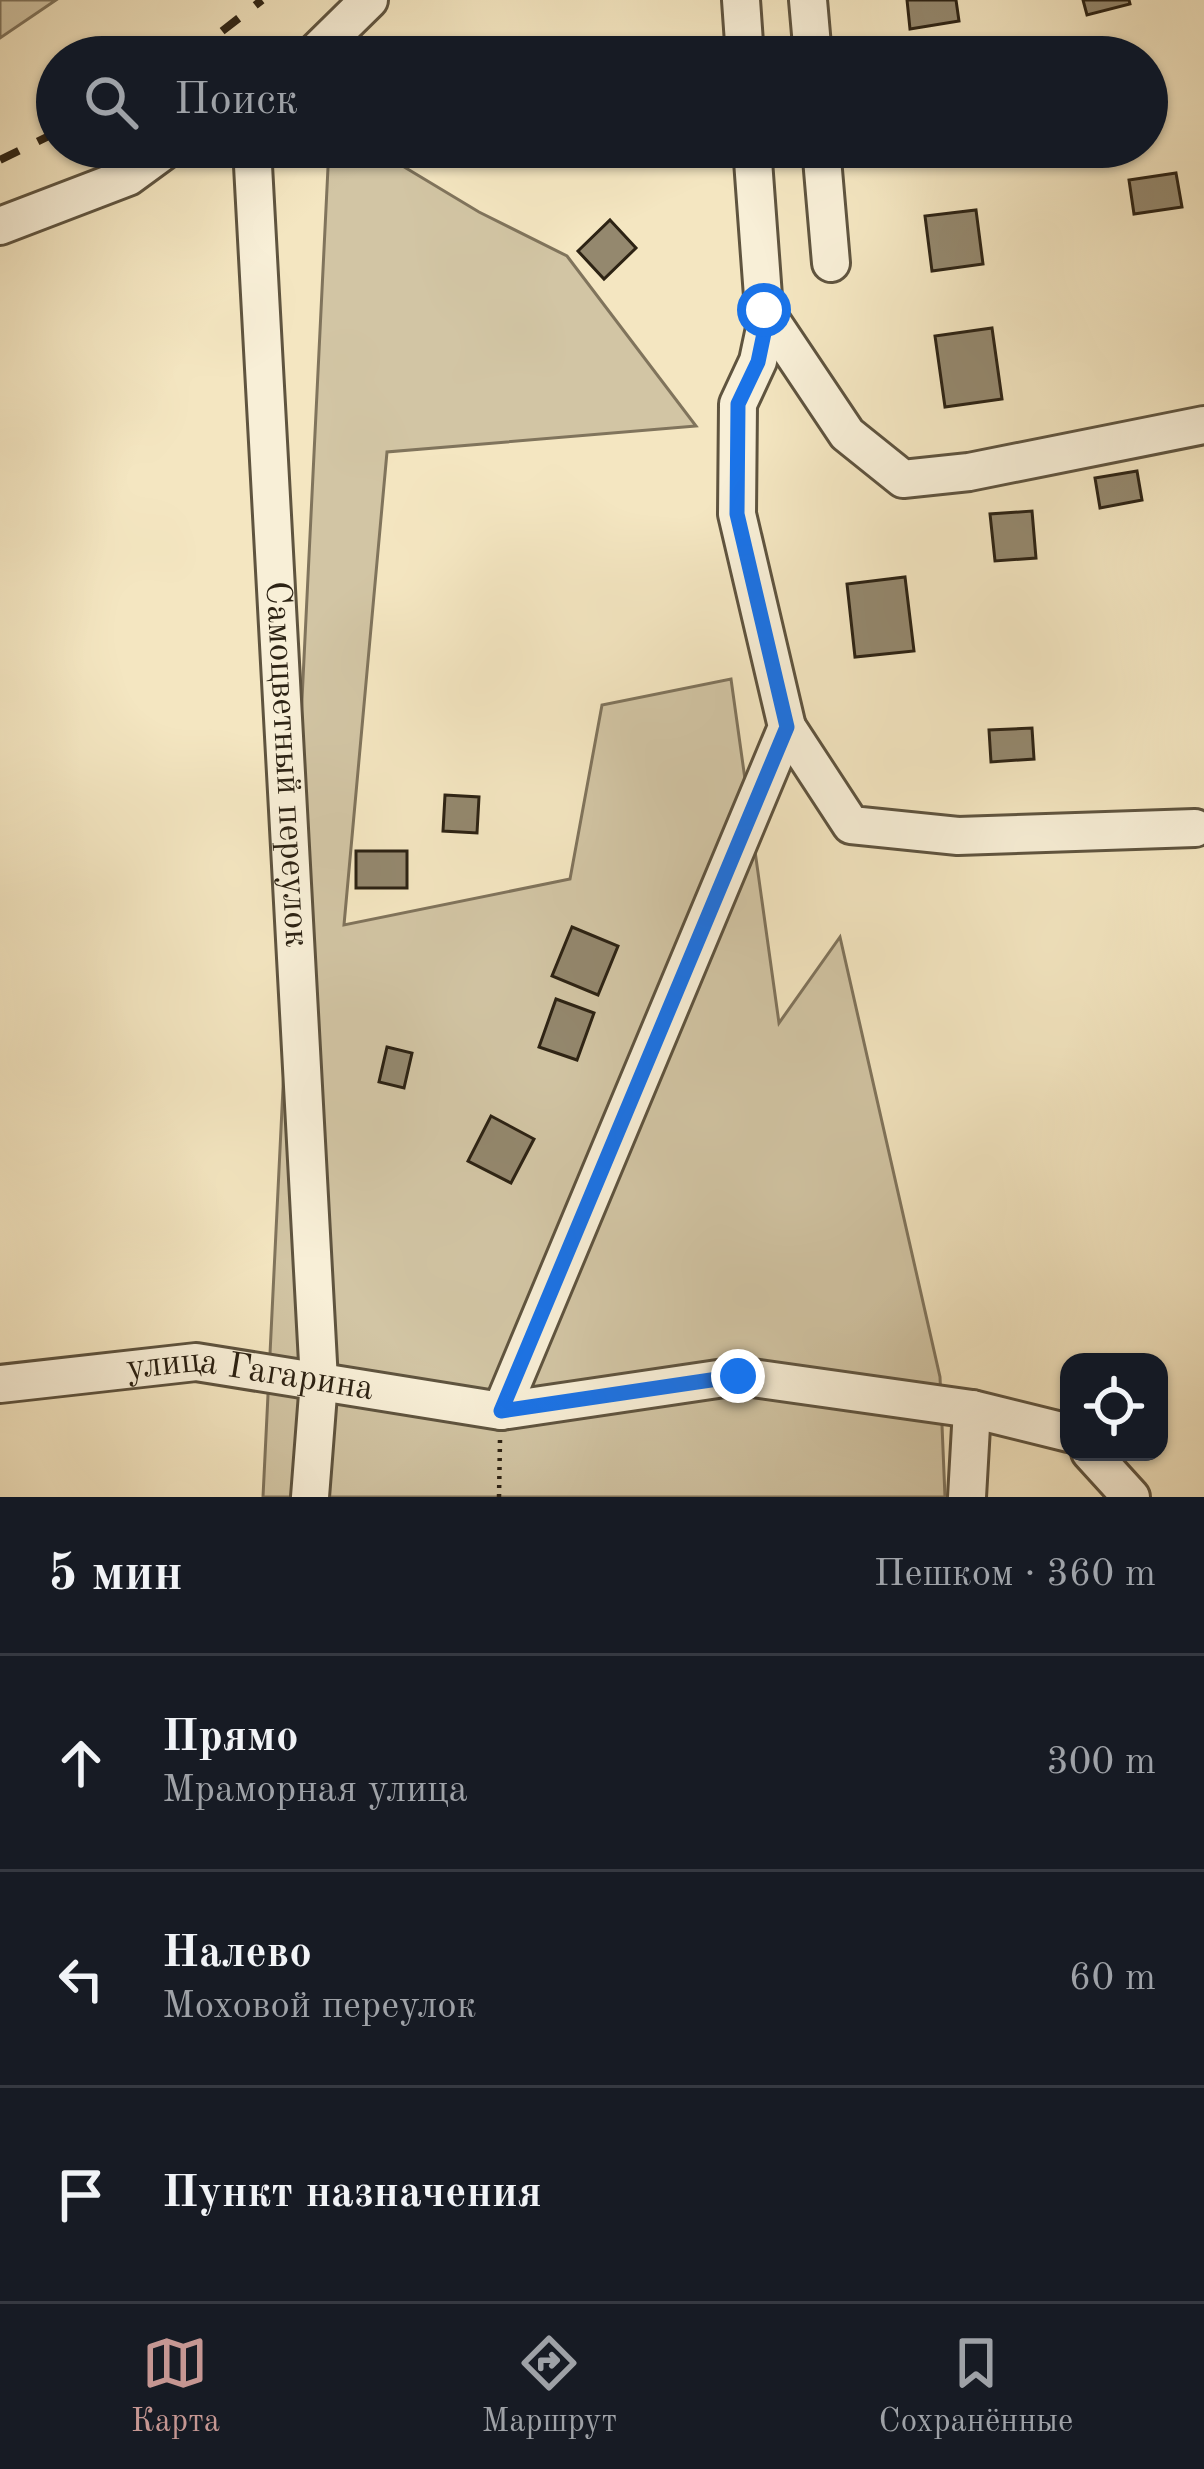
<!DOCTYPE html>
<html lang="ru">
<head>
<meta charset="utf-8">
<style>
  :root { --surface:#171b24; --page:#242831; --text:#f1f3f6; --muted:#9ea1a6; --line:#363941; --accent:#c59692 }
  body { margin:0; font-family:"Old Standard TT",serif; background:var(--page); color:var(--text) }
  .controls { position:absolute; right:36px; bottom:36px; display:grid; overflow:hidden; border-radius:24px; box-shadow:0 3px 9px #0004 }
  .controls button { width:108px; height:108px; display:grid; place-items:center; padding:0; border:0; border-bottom:3px solid var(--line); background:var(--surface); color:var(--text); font:60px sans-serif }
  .stop { position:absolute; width:36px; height:36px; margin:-27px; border:9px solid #1a73e8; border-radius:50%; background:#fff }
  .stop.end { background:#1a73e8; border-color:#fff; box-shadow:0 3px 12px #0008 }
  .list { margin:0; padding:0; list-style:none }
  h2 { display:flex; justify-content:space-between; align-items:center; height:156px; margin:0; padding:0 48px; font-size:51px }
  h2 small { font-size:39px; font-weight:400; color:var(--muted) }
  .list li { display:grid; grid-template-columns:78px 1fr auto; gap:36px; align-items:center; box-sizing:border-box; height:216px; padding:0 48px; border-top:3px solid var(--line) }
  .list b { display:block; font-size:45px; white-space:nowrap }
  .list p { margin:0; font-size:39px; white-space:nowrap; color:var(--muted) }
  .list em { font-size:39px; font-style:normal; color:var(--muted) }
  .icon { flex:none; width:66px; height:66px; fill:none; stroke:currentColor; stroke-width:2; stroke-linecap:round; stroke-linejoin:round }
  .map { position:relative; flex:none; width:1204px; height:1497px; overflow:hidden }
  .search { position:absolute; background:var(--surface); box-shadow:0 3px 9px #0004; left:36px; right:36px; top:36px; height:132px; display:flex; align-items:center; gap:30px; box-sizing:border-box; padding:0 42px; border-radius:66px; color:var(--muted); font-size:45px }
  .sheet { height:804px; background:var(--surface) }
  nav { display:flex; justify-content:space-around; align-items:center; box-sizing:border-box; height:168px; border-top:3px solid var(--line); background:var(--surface); font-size:33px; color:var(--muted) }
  nav a { display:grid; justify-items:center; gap:6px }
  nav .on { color:var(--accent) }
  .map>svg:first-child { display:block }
  .green { fill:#d2c5a4; stroke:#80745c; stroke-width:3 }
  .building { fill:#94886e; stroke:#2d2314; stroke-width:3 }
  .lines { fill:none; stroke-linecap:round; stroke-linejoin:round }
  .minor-casing { stroke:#5f543f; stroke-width:42 }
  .path { stroke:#2d2314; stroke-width:4.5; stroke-dasharray:3 6; stroke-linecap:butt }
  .minor { stroke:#f8efd7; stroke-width:36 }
  .rail { stroke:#2d2314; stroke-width:8; stroke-dasharray:21 21; stroke-linecap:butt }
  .route { stroke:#1a73e8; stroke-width:15 }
  .labels { text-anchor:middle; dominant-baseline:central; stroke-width:10; stroke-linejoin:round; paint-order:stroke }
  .street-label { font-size:36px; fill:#2d2314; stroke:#f8efd7 }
</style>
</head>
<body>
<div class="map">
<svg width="1204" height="1497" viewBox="0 0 1204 1497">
  <rect width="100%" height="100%" fill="#f4e6c1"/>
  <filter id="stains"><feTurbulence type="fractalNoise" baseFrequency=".00167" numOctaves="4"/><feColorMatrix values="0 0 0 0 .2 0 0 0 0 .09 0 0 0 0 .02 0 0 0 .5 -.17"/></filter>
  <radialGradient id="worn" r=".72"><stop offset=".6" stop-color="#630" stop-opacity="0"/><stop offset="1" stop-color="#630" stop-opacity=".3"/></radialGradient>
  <g class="green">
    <path d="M0,0h56l-56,38z"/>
    <path d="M329,147h42l108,65 88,44 129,170 -309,26 -43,473 226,-46 32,-174 129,-26 48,344 61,-86 100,440 5,120h-682z"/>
  </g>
  <g class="building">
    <path d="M907,0h49l3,21 -49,8z"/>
    <path d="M1083,0h46l1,4 -43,11z"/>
    <path d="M1141,52l1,5h-52z"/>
    <path d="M1176,173l6,34 -48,7 -5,-34z"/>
    <path d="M976,210l7,54 -51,7 -7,-55z"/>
    <path d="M610,220l26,28 -32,31 -26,-28z"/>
    <path d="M992,328l10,71 -57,8 -10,-71z"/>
    <path d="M1137,471l5,29 -42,8 -5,-30z"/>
    <path d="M1032,511l4,47 -41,3 -5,-47z"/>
    <path d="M905,577l9,74 -59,6 -8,-73z"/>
    <path d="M1032,728l2,31 -43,3 -2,-32z"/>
    <path d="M445,795l34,2 -2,36 -34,-2z"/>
    <rect x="356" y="851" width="51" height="37"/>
    <path d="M572,927l46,19 -20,49 -46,-19z"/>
    <path d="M556,999l38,14 -17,47 -38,-13z"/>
    <path d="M387,1047l25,6 -8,35 -25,-6z"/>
    <path d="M491,1116l43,23 -23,44 -43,-22z"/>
  </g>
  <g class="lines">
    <g class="minor-casing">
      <g id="minor">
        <path d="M741,0l4,57"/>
        <path d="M808,0l5,57"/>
        <path d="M311,57l58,-57"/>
        <path id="s1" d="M252,147l67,1234 -9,116"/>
        <path d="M752,147l12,163 83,124 56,45 66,-7 235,-47"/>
        <path d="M821,147l10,116"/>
        <path d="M0,226l128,-49 41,-30"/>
        <path d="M787,727l64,98 107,11 237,-8"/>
        <path id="s2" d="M0,1384l196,-22 305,49 237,-35 234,33 97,24"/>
        <path d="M501,1411l286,-684 -50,-213 1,-110 20,-43 10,-47"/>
        <path d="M1090,1452l41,45"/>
        <path d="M967,1497l5,-88"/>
      </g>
    </g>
    <path class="path" d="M499,1497l1,-57"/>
    <use href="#minor" class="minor"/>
    <g class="rail">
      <path d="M189,57l73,-57"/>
      <path d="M0,160l57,-28"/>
    </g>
  </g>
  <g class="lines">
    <path class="route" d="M738,1376l-237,35 286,-684 -50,-213 1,-110 20,-42 10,-48 -4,-4"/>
  </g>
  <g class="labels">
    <g class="street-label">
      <text stroke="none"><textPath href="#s1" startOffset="618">Самоцветный переулок</textPath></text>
      <text stroke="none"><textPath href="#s2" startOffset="252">улица Гагарина</textPath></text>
    </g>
  </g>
  <rect width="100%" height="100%" filter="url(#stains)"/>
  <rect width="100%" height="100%" fill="url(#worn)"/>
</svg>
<div class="controls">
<button><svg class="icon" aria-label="locate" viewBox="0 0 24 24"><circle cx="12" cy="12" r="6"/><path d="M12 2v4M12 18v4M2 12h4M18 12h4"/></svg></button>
</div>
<div class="stop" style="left:764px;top:310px"></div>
<div class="stop end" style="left:738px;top:1376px"></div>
<div class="search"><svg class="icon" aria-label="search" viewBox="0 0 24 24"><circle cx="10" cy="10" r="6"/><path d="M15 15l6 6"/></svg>Поиск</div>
</div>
<section class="sheet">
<h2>5 мин<small>Пешком · 360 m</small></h2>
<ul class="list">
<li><svg class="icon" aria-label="ahead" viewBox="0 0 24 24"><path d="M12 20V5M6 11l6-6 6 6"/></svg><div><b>Прямо</b><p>Мраморная улица</p></div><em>300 m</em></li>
<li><svg class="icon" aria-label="left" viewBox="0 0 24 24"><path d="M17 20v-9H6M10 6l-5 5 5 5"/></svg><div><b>Налево</b><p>Моховой переулок</p></div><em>60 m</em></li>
<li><svg class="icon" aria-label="arrive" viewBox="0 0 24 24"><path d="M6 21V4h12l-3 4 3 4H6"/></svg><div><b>Пункт назначения</b></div></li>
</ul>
</section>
<nav>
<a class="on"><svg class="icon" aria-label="map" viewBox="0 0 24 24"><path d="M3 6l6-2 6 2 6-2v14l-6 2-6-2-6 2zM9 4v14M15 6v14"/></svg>Карта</a>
<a><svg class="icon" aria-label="directions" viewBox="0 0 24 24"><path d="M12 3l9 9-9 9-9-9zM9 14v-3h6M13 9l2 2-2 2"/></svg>Маршрут</a>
<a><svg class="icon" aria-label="saved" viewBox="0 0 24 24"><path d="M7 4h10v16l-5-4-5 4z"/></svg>Сохранённые</a>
</nav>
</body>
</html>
